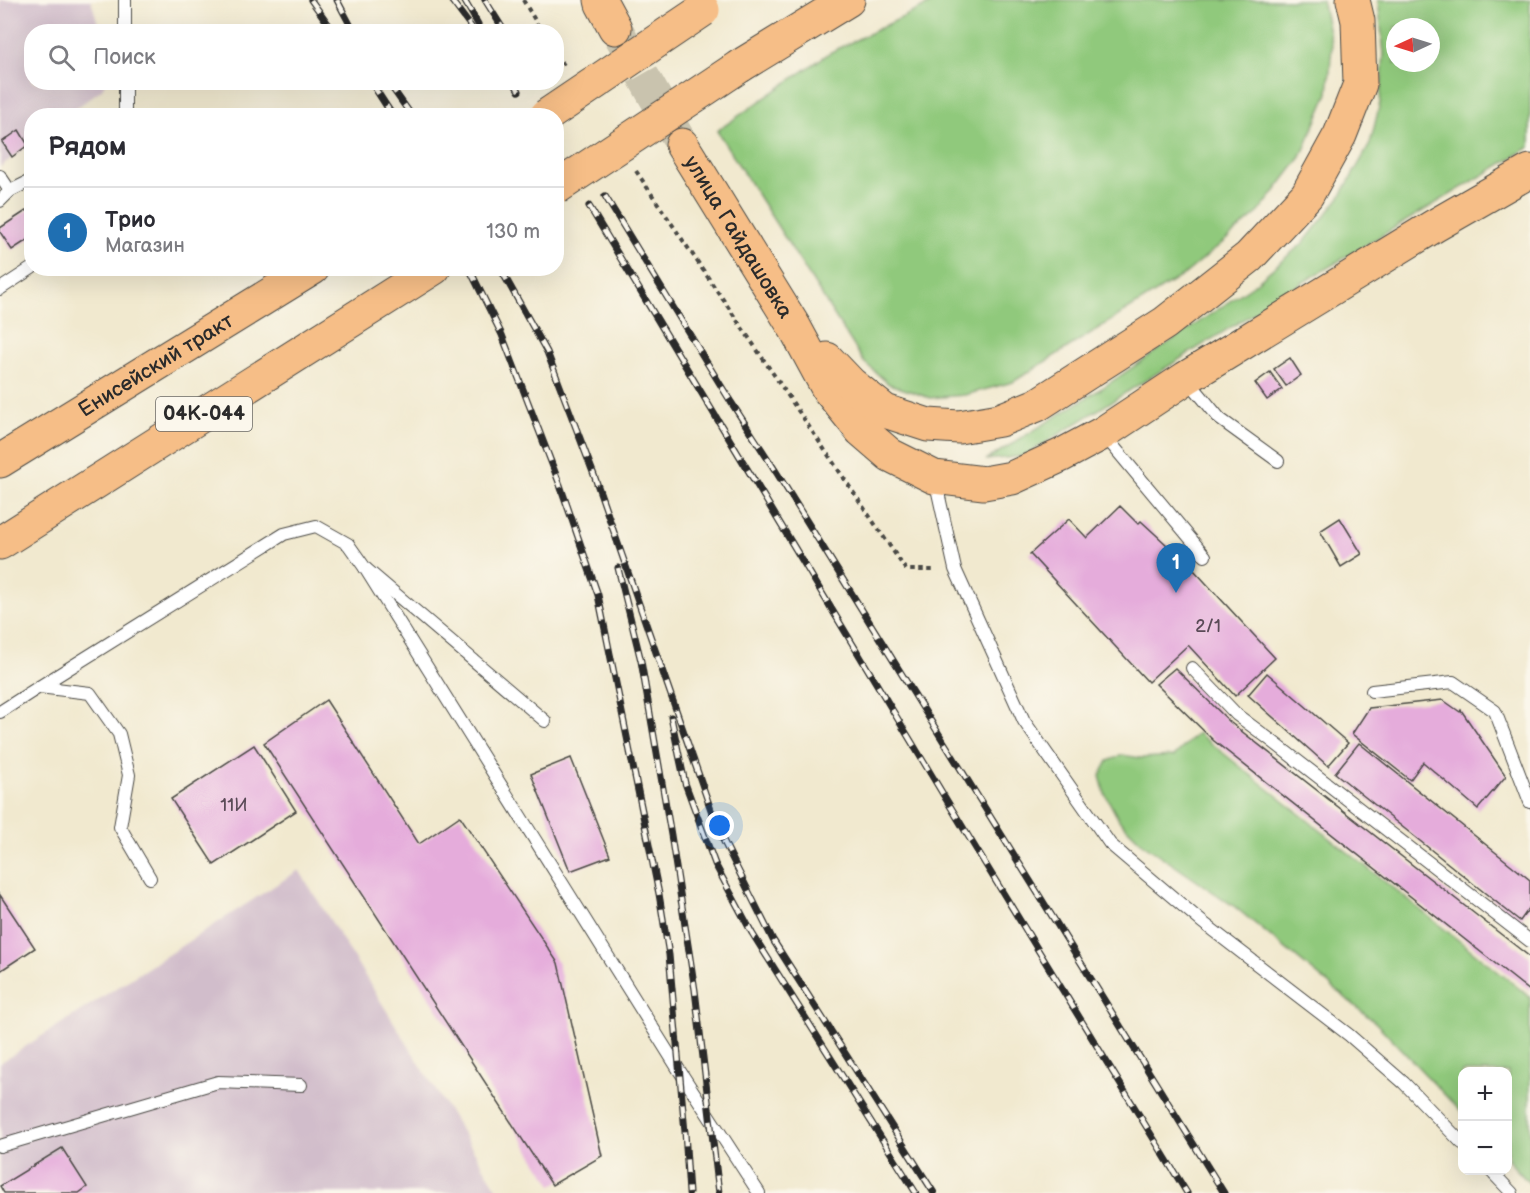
<!DOCTYPE html>
<html lang="ru">
<head>
<meta charset="utf-8">
<style>
  :root { --surface:#fff; --page:#f2f2f3; --text:#2b2b33; --muted:#7c7c81; --line:#e1e1e2; --accent:#1f6fb2 }
  body { margin:0; font-family:"Balsamiq Sans",sans-serif; background:var(--page); color:var(--text) }
  .controls { position:absolute; right:18px; bottom:18px; display:grid; overflow:hidden; border-radius:12px; box-shadow:0 6px 24px #0002 }
  .controls button { width:54px; height:54px; display:grid; place-items:center; padding:0; border:0; border-bottom:2px solid var(--line); background:var(--surface); color:var(--text); font:30px sans-serif }
  .compass { position:absolute; left:1386px; top:18px; width:54px; height:54px; border-radius:50%; background:var(--surface); box-shadow:0 6px 24px #0002; rotate:266deg }
  .you { position:absolute; left:720px; top:826px; width:21px; height:21px; margin:-15px; border:4px solid #fff; border-radius:50%; background:#1a73e8; box-shadow:0 0 0 9px #1a73e833 }
  .badge { display:grid; place-items:center; width:39px; height:39px; border-radius:50%; background:var(--accent); color:#fff; font-size:20px; font-weight:700 }
  .pin { position:absolute; translate:-50% -50px; filter:drop-shadow(0 2px 3px #0008) }
  .pin::after { content:''; position:absolute; top:32px; width:21px; height:18px; background:inherit; clip-path:polygon(0 0,100% 0,50% 100%) }
  .list { margin:0; padding:0; list-style:none }
  h2 { display:flex; justify-content:space-between; align-items:center; height:78px; margin:0; padding:0 24px; font-size:26px }
  h2 small { font-size:20px; font-weight:400; color:var(--muted) }
  .list li { display:grid; grid-template-columns:39px 1fr auto; gap:18px; align-items:center; box-sizing:border-box; height:90px; padding:0 24px; border-top:2px solid var(--line) }
  .list b { display:block; font-size:22px; white-space:nowrap }
  .list p { margin:0; font-size:20px; white-space:nowrap; color:var(--muted) }
  .list em { font-size:20px; font-style:normal; color:var(--muted) }
  .icon { flex:none; width:33px; height:33px; fill:none; stroke:currentColor; stroke-width:2; stroke-linecap:round; stroke-linejoin:round }
  .map { position:relative; flex:none; width:1530px; height:1193px; overflow:hidden }
  .search { position:absolute; background:var(--surface); box-shadow:0 6px 24px #0002; left:24px; top:24px; width:540px; height:66px; display:flex; align-items:center; gap:15px; box-sizing:border-box; padding:0 21px; border-radius:24px; color:var(--muted); font-size:22px }
  .panel { position:absolute; background:var(--surface); box-shadow:0 6px 24px #0002; left:24px; top:108px; width:540px; height:168px; border-radius:24px }
  .map>svg:first-child { display:block }
  .industrial { fill:#d1bdcb }
  .green { fill:#90c97c; stroke:#5e7a54; stroke-width:1.5; fill-rule:evenodd }
  .building { fill:#e5acdb }
  .lines { fill:none; stroke-linecap:round; stroke-linejoin:round }
  .primary-tunnel { stroke:#c9c3ae; stroke-width:33; stroke-dasharray:33 16; stroke-linecap:butt }
  .lane-casing { stroke:#494844; stroke-width:14 }
  .primary-casing { stroke:#494844; stroke-width:35 }
  .path { stroke:#494844; stroke-width:4; stroke-dasharray:4.5 4.5; stroke-linecap:butt }
  .lane { stroke:#fff; stroke-width:12 }
  .primary { stroke:#f6be87; stroke-width:33 }
  .rail-casing { stroke:#2b2b2b; stroke-width:7 }
  .rail { stroke:#fbf7ec; stroke-width:4.5; stroke-dasharray:14; stroke-linecap:butt }
  .primary-bridge-casing { stroke:#494844; stroke-width:35; stroke-linecap:butt }
  .primary-bridge { stroke:#f6be87; stroke-width:33 }
  .labels { text-anchor:middle; dominant-baseline:central; stroke-width:4.5; stroke-linejoin:round; paint-order:stroke }
  .number-label { font-size:18px; fill:#5a4b57 }
  .shield { fill:#fbf7ec; stroke:#696865; stroke-width:1.5 }
  .shield-label { font-size:20px; font-weight:bold; fill:#2b2b2b }
  .street-label { font-size:21px; fill:#2b2b2b; stroke:#fbf7ec }
</style>
</head>
<body>
<div class="map">
<svg width="1530" height="1193" viewBox="0 0 1530 1193">
  <rect width="100%" height="100%" fill="#fbf7ec"/>
  <filter id="ink" filterUnits="userSpaceOnUse"><feTurbulence type="fractalNoise" baseFrequency=".0167" numOctaves="2"/><feDisplacementMap in="SourceGraphic" scale="12" xChannelSelector="R" yChannelSelector="G"/><feConvolveMatrix kernelMatrix="1 2 1 2 8 2 1 2 1" color-interpolation-filters="sRGB"/></filter>
  <filter id="wash" filterUnits="userSpaceOnUse"><feTurbulence type="fractalNoise" baseFrequency=".008" numOctaves="4" result="noise"/><feDisplacementMap in="SourceGraphic" scale="24" xChannelSelector="R" yChannelSelector="G"/><feGaussianBlur stdDeviation="1.35" result="paint"/><feColorMatrix in="noise" values="0 0 0 0 0 0 0 0 0 0 0 0 0 0 0 0 0 1.4 0 .05"/><feComposite in="paint" operator="in"/></filter>
  <g filter="url(#wash)">
    <rect width="100%" height="100%" fill="#f1e9cf"/>
    <g class="industrial">
      <path d="M0,0h91l9,31 -68,1v50l73,1 -3,6 -35,26 -35,1 -1,27 -31,24z"/>
      <path d="M299,870l201,323h-500v-130z"/>
    </g>
    <g class="green">
      <path d="M938,0h384l10,46 -4,47 -27,64 -42,55 -74,62 -172,108 -48,13 -35,3 -41,-14 -25,-22 -147,-231 114,-79z"/>
      <path d="M1378,0h152v147l-223,133 -283,176 -38,4 116,-72 150,-102 52,-44 36,-45 30,-53 10,-41 4,-49zM1395,27h36v36h-36z"/>
      <path d="M1198,733l332,264v187l-22,-24v-88h-46v41l-86,-90 -141,-116 -92,-63 -24,-24 -14,-26 -5,-18 8,-15 14,-6 19,3 33,-2z"/>
    </g>
    <g id="blocks">
      <g class="building">
        <path d="M19,130l9,15 -16,12 -10,-15z"/>
        <path d="M32,207v30l-20,13 -12,-18v-4z"/>
        <path d="M1290,358l11,17 -15,11 -12,-17z"/>
        <path d="M1270,372l12,17 -15,11 -12,-17z"/>
        <path d="M1120,506l18,18 3,-3 52,48 82,89 -40,38 -47,-51 -40,37 -118,-128 39,-35 18,19z"/>
        <path d="M1340,518l22,36 -21,13 -21,-36z"/>
        <path d="M1175,668l56,55 299,234v34l-316,-250 -58,-57z"/>
        <path d="M1267,673l81,70 -20,23 -80,-71z"/>
        <path d="M326,700l93,144 41,-28 98,147 44,193 -50,29 -288,-442z"/>
        <path d="M1443,700l17,12 1,-2 45,66 -28,33 -55,-47 -13,18 -58,-46 17,-26z"/>
        <path d="M1359,743l171,137v27l-10,14 -185,-148z"/>
        <path d="M254,745l42,66 -82,54 -43,-66z"/>
        <path d="M571,758l39,98 -40,15 -39,-97z"/>
        <path d="M0,895l35,53 -35,23z"/>
        <path d="M62,1148l25,39 -8,6h-75l-4,-7z"/>
      </g>
    </g>
  </g>
  <g filter="url(#ink)">
    <use href="#blocks" fill-opacity="0" stroke="#494844" stroke-width="1.5"/>
    <g class="lines">
      <path class="primary-tunnel" d="M618,32l62,109"/>
      <g class="lane-casing">
        <g id="lane">
          <path d="M125,32v-32"/>
          <path d="M125,116v-34"/>
          <path d="M0,176l10,15"/>
          <path d="M0,201l10,-10 22,-11"/>
          <path d="M0,289l32,-21"/>
          <path d="M1187,379l33,40 58,42"/>
          <path d="M1104,435l101,121"/>
          <path d="M935,479l20,90 69,152 86,123 92,78 147,113 55,48 58,60"/>
          <path d="M365,568l314,502 80,123"/>
          <path d="M1192,668l45,47 35,26 258,200"/>
          <path d="M39,687l245,-153 32,-8 32,18 17,24 180,153"/>
          <path d="M1372,691l81,-9 42,29 35,91"/>
          <path d="M0,712l39,-25 51,6 29,41 10,41 -9,52 30,51"/>
          <path d="M0,1146l218,-64 83,3"/>
          <path d="M1490,1170l22,23"/>
        </g>
      </g>
      <g class="primary-casing">
        <g id="primary">
          <path d="M601,0l1,4 13,24"/>
          <path d="M740,66l108,-66"/>
          <path id="s1" d="M682,145l113,183 33,61 33,41 29,25 44,22 50,6 28,-5 50,-23 41,-22 83,-55 248,-152 96,-55"/>
          <path d="M827,359l24,25 34,27 43,14 31,2 41,-7 37,-15 128,-82 84,-66 58,-62 33,-60 20,-51 -2,-63 -5,-21"/>
          <path id="s2" d="M0,461l313,-193"/>
          <path d="M0,543l434,-275"/>
        </g>
      </g>
      <g class="path">
        <path d="M523,0l19,32"/>
        <path d="M556,54l10,14"/>
        <path d="M636,171l270,399h30"/>
      </g>
      <use href="#lane" class="lane"/>
      <use href="#primary" class="primary"/>
      <g class="rail-casing">
        <g id="rail">
          <path d="M311,0l23,32"/>
          <path d="M337,0l17,32"/>
          <path d="M451,0l24,32"/>
          <path d="M464,0l14,24"/>
          <path d="M485,0l20,32"/>
          <path d="M371,82l22,34"/>
          <path d="M388,82l24,34"/>
          <path d="M514,82l5,9"/>
          <path d="M605,196l126,206 44,68 449,723"/>
          <path d="M589,206l381,633 217,354"/>
          <path d="M469,268l33,67 58,150 38,110 61,299 10,61 16,177 4,61"/>
          <path d="M500,268l47,84 47,123 124,355 55,110 161,253"/>
          <path d="M618,568l23,93 30,174 24,155 24,203"/>
          <path d="M671,717l14,66 30,81 37,69 164,260"/>
        </g>
      </g>
      <use href="#rail" class="rail"/>
      <g class="primary-bridge-casing">
        <g id="primary-bridge">
          <path d="M546,116l157,-106"/>
          <path d="M556,188l184,-122"/>
        </g>
      </g>
      <use href="#primary-bridge" class="primary-bridge"/>
    </g>
  </g>
  <g class="labels">
    <g class="number-label">
      <text x="1208" y="626">2/1</text>
      <text x="234" y="805">11И</text>
    </g>
    <rect class="shield" x="156" y="397" width="96" height="34" rx="4.5"/>
    <g class="shield-label">
      <text x="204" y="414">04К-044</text>
    </g>
    <g class="street-label">
      <text stroke="none"><textPath href="#s1" startOffset="108">улица Гайдашовка</textPath></text>
      <text stroke="none"><textPath href="#s2" startOffset="183">Енисейский тракт</textPath></text>
    </g>
  </g>
</svg>
<div class="controls">
<button>+</button>
<button>−</button>
</div>
<svg class="compass" viewBox="-18 -18 36 36"><path d="M0-13l5 13h-10z" fill="#e53935"/><path d="M0 13l5-13h-10z" fill="#7c7c81"/></svg>
<div class="you"></div>
<div class="pin badge" style="left:1176px;top:593px">1</div>
<div class="search"><svg class="icon" aria-label="search" viewBox="0 0 24 24"><circle cx="10" cy="10" r="6"/><path d="M15 15l6 6"/></svg>Поиск</div>
<section class="panel">
<h2>Рядом<small></small></h2>
<ul class="list">
<li><span class="badge">1</span><div><b>Трио</b><p>Магазин</p></div><em>130 m</em></li>
</ul>
</section>
</div>
</body>
</html>
